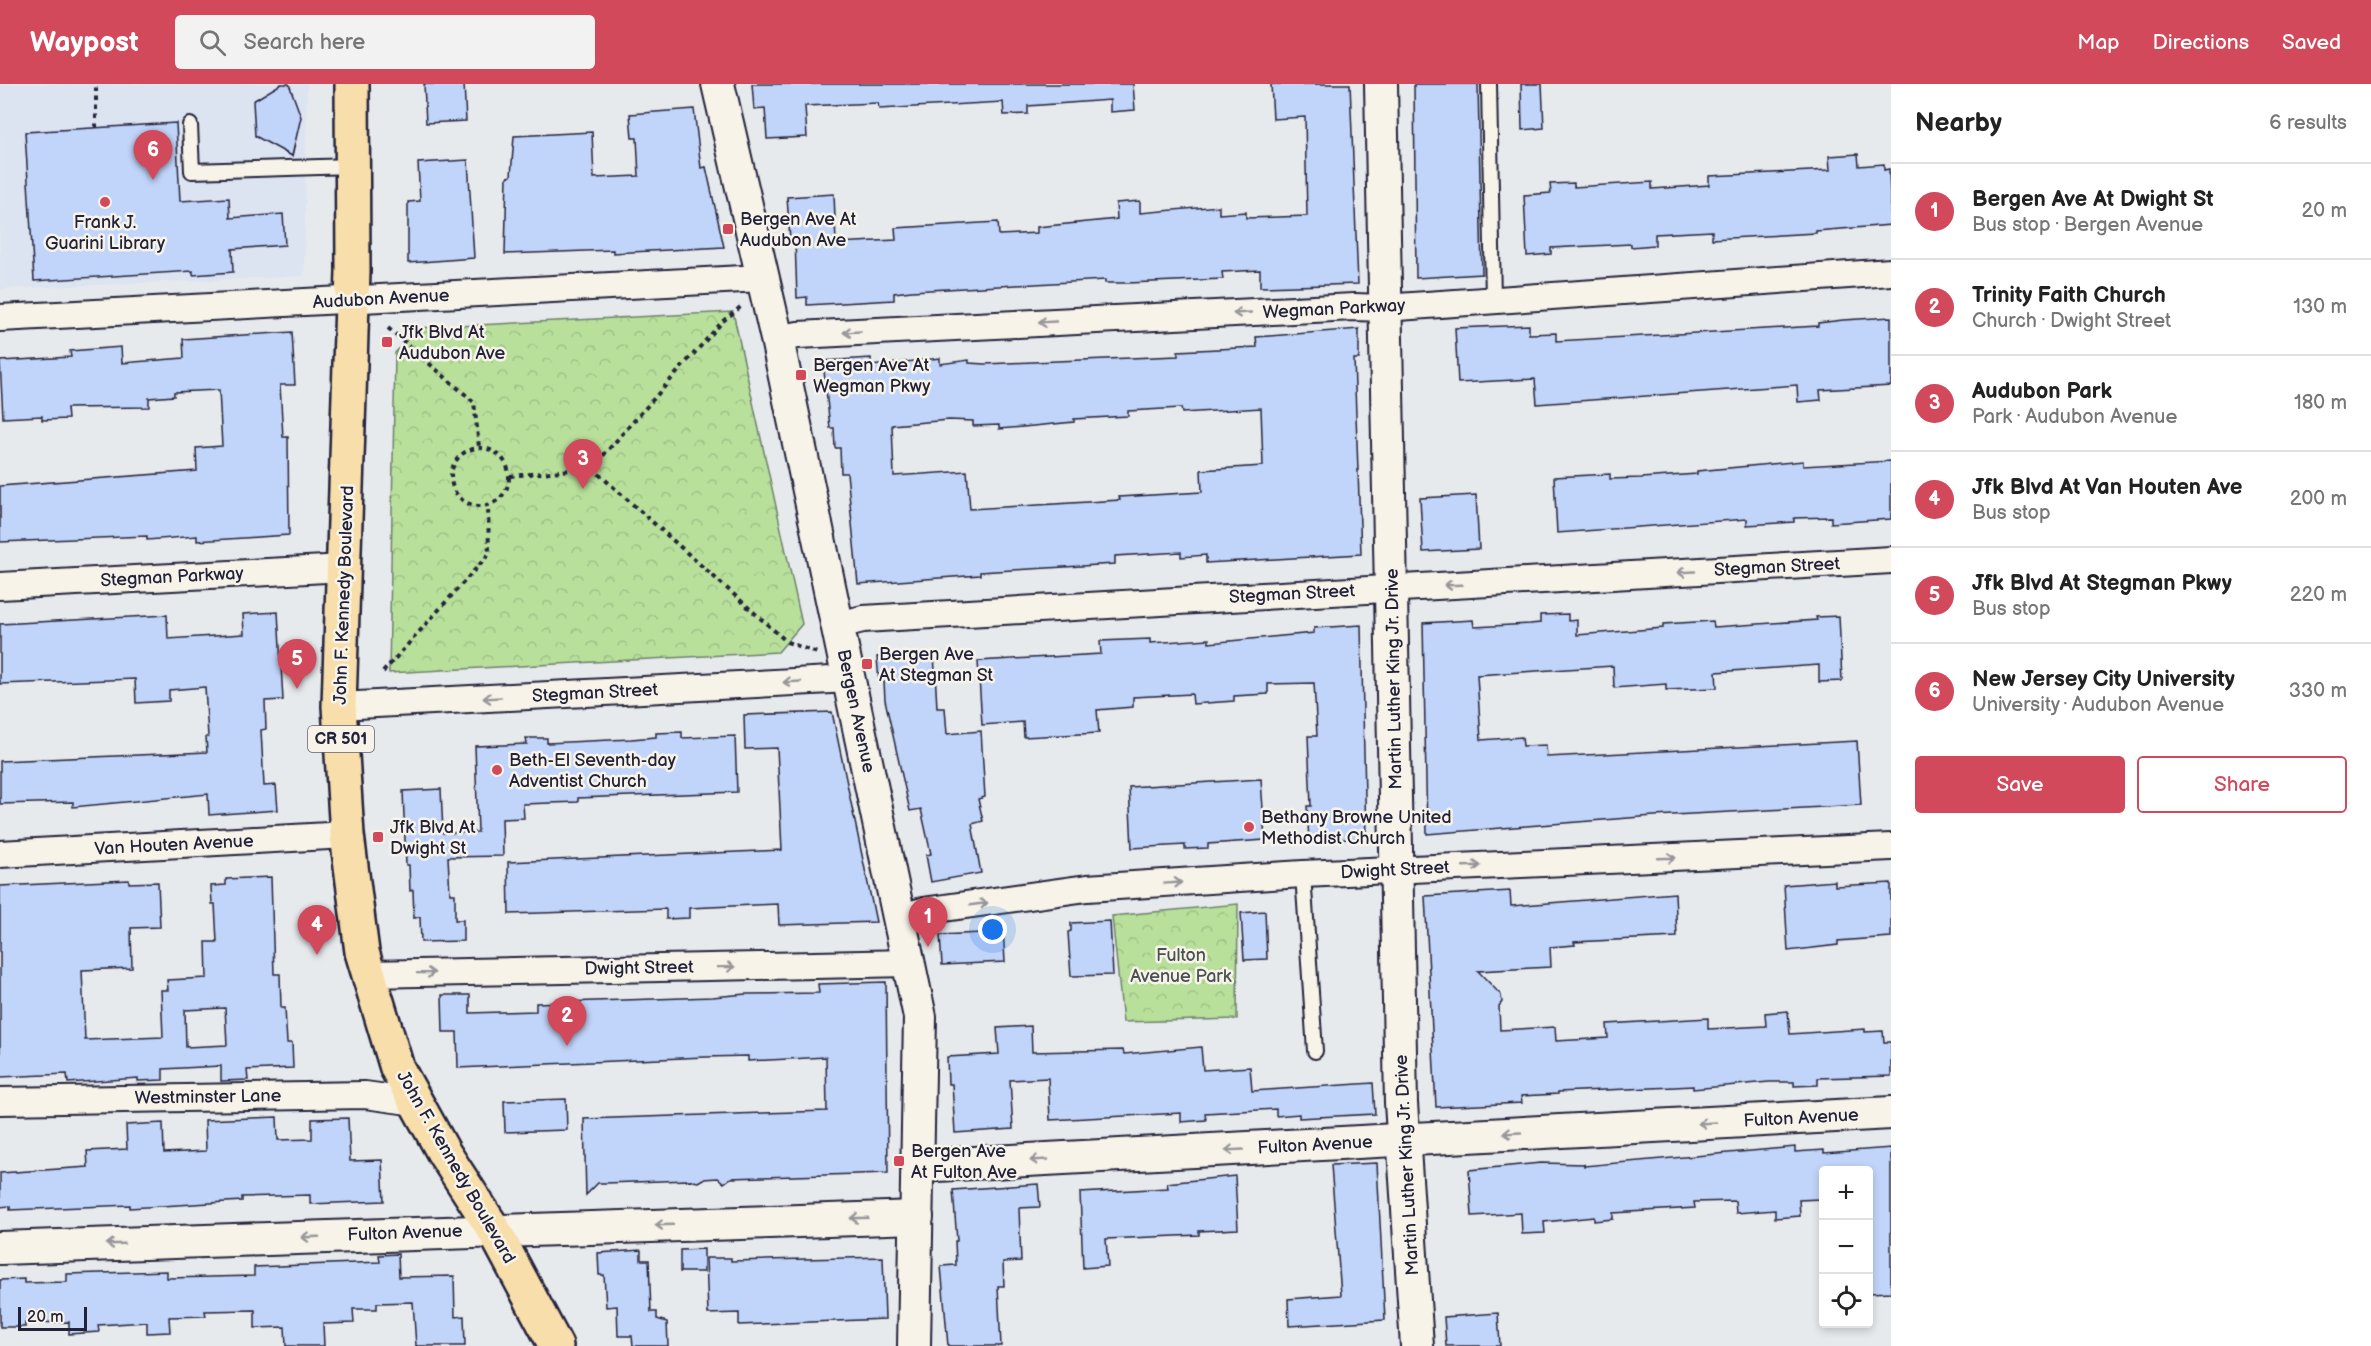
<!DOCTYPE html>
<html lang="en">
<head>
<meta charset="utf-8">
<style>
  :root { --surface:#fff; --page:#f2f2f2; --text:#222; --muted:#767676; --line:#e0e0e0; --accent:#d1495b }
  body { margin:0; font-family:"Balsamiq Sans",sans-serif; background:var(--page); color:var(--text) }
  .controls { position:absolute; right:18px; bottom:18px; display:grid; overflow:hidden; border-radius:6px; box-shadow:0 3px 9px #0003 }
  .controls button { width:54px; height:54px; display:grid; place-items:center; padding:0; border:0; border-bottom:2px solid var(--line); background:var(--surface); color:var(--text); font:30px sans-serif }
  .scale { position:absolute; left:18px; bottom:15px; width:69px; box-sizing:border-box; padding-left:6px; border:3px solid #22223b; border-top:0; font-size:16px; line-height:21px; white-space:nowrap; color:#22223b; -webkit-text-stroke:4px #f7f3e8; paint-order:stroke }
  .you { position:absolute; left:993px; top:846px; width:21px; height:21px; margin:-15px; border:4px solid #fff; border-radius:50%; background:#1a73e8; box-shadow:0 0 0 9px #1a73e833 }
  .badge { display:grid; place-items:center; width:39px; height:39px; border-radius:50%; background:var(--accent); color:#fff; font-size:20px; font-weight:700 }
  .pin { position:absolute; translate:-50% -50px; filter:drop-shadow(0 2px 3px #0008) }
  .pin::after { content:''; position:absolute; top:32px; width:21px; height:18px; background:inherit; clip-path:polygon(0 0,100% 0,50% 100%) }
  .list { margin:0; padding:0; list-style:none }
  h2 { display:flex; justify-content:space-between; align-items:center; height:78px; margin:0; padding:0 24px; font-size:26px }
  h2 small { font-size:20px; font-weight:400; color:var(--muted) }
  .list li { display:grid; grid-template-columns:39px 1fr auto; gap:18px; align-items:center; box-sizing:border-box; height:96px; padding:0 24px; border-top:2px solid var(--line) }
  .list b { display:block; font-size:22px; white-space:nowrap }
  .list p { margin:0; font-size:20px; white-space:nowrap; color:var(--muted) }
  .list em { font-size:20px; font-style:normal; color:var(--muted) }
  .actions { display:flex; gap:12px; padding:18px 24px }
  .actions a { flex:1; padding:14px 0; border:2px solid var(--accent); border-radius:6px; text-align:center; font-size:21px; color:var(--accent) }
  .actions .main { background:var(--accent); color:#fff }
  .icon { flex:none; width:33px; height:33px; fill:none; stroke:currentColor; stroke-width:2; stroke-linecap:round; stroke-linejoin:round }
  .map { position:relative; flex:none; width:1891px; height:1262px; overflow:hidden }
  header { display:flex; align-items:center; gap:36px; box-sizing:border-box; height:84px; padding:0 30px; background:var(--accent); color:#fff }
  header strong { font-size:28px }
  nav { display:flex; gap:33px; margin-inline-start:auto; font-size:21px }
  .search { width:420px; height:54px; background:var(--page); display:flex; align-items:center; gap:15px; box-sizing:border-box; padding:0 21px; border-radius:6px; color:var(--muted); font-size:22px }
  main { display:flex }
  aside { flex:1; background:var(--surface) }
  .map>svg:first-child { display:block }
  .built { fill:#dce3f1 }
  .forest { fill:url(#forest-crowns); stroke:#6d816b; stroke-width:1.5 }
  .building { fill:#c1d4f9; stroke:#22223b; stroke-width:1.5; fill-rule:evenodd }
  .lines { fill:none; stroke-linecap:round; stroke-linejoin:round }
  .service-casing { stroke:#22223b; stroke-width:18 }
  .minor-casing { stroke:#22223b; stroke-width:30 }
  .tertiary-casing { stroke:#22223b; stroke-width:36 }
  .primary-casing { stroke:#22223b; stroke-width:38 }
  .path { stroke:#22223b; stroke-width:4; stroke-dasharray:4.5 4.5; stroke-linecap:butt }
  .service { stroke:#f7f3e8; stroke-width:14 }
  .minor { stroke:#f7f3e8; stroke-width:26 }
  .tertiary { stroke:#f7f3e8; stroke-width:32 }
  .primary { stroke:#f8deab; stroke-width:33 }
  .oneway { stroke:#97959a }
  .poi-dot { fill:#d1495b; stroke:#f7f3e8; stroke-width:2 }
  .labels { text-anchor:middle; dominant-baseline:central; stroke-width:5; stroke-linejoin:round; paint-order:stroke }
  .shield { fill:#f7f3e8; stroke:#62616f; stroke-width:1.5 }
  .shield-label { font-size:16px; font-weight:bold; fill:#22223b }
  .poi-label { font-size:18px; fill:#22223b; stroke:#f7f3e8; text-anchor:start }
  .street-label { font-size:18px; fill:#22223b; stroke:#f7f3e8 }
  .park-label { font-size:18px; fill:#485253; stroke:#f7f3e8 }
</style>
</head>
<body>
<header>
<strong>Waypost</strong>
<div class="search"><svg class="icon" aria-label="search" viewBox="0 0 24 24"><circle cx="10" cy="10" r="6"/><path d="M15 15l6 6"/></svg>Search here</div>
<nav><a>Map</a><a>Directions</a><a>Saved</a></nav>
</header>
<main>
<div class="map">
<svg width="1891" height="1262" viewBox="0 0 1891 1262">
  <defs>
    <pattern id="forest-crowns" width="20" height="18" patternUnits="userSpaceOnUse" patternTransform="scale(1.5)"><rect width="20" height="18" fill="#b8e09b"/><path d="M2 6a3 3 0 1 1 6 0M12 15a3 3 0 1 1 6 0" fill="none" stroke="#9ec086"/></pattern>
  </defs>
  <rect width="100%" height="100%" fill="#e7eaed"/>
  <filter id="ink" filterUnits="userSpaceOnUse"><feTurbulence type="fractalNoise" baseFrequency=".0167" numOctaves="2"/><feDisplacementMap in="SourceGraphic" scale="12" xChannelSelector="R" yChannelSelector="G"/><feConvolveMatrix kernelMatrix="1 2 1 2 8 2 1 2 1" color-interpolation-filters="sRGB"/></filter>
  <g filter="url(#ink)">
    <path class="built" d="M0,0h307l-3,192 -304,13z"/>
    <g class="forest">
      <path d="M733,228l69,312 -24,28 -389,21 6,-320 23,-25z"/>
      <path d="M1238,820l-1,115 -114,3 -11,-106z"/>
    </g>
    <g class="building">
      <path d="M281,0h8l12,33 -9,39 -37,-20 -2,-35z"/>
      <path d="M424,0h40l2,37 -40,2z"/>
      <path d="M752,0h381l2,26 -25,2v-12l-82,6v8l-24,1 -1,-13 -124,7 -1,-6 -73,3 2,31 -40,2 -2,-31 -11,1z"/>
      <path d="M1271,0h79l8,200 -98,3v-17l-38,2 1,7 -95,4h-23v-3l-193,11 -18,2v7l-87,5v-8l-10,1 -2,-58h-5l-3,-43 47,-3 2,49 60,-3 -1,-12 103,-6 1,13 38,-2v-6l80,-8 -1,-16 24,-2v12l79,-7v8l27,-2v6l61,-2 -2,-99 -32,2z"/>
      <path d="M1414,0h64l4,190 -66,4z"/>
      <path d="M1521,0h21l2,44 -22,2z"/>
      <path d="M694,25l7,59 5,-1 18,80 -111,6v-3l-108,4 2,-77 4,-1 3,-40 78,-4 2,46 45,-2 -2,-38h-5l-2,-24z"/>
      <path d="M176,39l4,78 49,-3 1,20 53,-4 2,31 -53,4 1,23 -40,3v-4l-159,10 -9,-149z"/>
      <path d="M1858,70l1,12 25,-2v6l5,-1 2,56 -75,6v2l-104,6v-8l-57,3v11l-24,2v-3l-80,4v6l-24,2 -3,-61 27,-2 -1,-9 24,-1v4l78,-5v7l57,-4v-9l121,-6 -1,-14z"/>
      <path d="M468,76l6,98 -66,5v-61l12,-1 -2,-38z"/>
      <path d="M1891,233v69l-71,4 1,10 -23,2 -1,-17 -260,19 -2,-25 -77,4 -3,-55 74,-3v9l27,-1v8l262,-15v-3l25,-3z"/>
      <path d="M1359,245v30h-5l7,195 -155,9v-8l-25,2v-5l-66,4v8l-135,8v3l-122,9 -11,-111h-6l-1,-25h-5l-1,-20h-4l-7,-67 48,-3v8l69,-8v6l29,-4v3l15,1 194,-8v-5l79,-4 -1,-10zM1181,324l1,5 79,-5 2,58 -62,4 1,22 -83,5 1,3 -150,9 -3,-38 -73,5 -2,-51 57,-5 24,1v5l26,-1v4l24,-2 51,-5v-3l54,-3v-5z"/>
      <path d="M292,248l3,53h-15l3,52h5l1,98 -92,6v-5l-50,4v-4l-147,6v-56l197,-15 -1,-23 26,-2 -3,-56 -45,2v4l-25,2v9l-82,1 1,11 -26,1v-4l-39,2 -3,-57 71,-4 -1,-6 51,-4 1,16 62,-5 -1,-19z"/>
      <path d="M1803,377v5l88,-5v58l-60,4v-6l-37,1v4l-47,3v-6l-190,14 -3,-56 56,-3v5l31,-1 56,-4v-3z"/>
      <path d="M1476,411l3,54 -56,3 -3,-54z"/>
      <path d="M278,528l5,88 -18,1 1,28 -5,1 3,56 12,-1 2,25 -69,5 -1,-21 -135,13v-5l-73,2v-43l207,-9 -1,-15h2l-3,-50 -36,3v11l-33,2 -1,-24 -135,5v-60l167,-9 1,24 76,-5 -1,-20z"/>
      <path d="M1568,530v7l9,-1v15l86,-7v-4l50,-3 1,6 103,-7 -1,-3 23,-1 3,65 -23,1v-17l-103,7 1,16 -51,2v-6l-52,4 -1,-22 -136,9 4,65 41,-3 1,9 23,-1 1,12 310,-16 4,64 -207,11 -227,18 -4,-211 50,-3 1,7 56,-3 10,-1v-8z"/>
      <path d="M1361,541l5,213 -57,3 -2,-35h4l-3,-70h9l-3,-53 -46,1v10l-34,2v5l-41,3 -1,-10 -59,3v10l-36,3 2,23 -75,4 -1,-15 -41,3 -4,-64 123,-7 -1,-13 50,-2v4l59,-4v4l105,-10v-5z"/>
      <path d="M934,569l3,55h8l2,26 34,-3 4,66 -7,2 5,22 -11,3 9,49 -50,9 -5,-27 5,-1 -10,-45 -11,2 -25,-111 -1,-18h-5l-2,-25z"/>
      <path d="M832,628l44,210 -97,3 -1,-21 -89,4v10l-23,1v-10l-157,5 -1,-52 274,-12 -5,-102 -32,1 -1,-34z"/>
      <path d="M682,648v6l53,-2 2,56 -159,6v4l-55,2 1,14 -22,1 1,37 -55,1 2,37h5v26h8v21l-42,1 -1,-25 -6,1 -1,-28 -3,1 -1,-26h-3l-3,-74 38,-2 2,44 35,-1 -3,-86 52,-2 -1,-6h21v5l84,-4 25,-2v-4z"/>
      <path d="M1261,695l4,61 -57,4v4l-23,1v-4l-53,3 -3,-61z"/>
      <path d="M271,793l3,97h6l1,34h4l2,35h5l1,25 -46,2 1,10 -27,1v-15l-58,3v11l-25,1v-3l-70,5 -1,-9 -67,3v-191l129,-6v3l29,-1 2,45 -29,1 1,40 -50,2 3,70 78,-3 -2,-47h7l-1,-10 40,-2 -1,-36h11l-2,-38h-3l-1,-18 15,-1v-6zM225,924l2,37 -41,2 -1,-37z"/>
      <path d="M1835,797v5l56,-3v54l-53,4v4l-50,6 -4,-66z"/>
      <path d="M1510,807l1,15 164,-13 2,44 -103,5 1,3 -25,2 1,20 -73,4 23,24 1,7 -3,4 1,24 55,-3 1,14 52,-3 -1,-14 101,-6v11l58,-3 -1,-13 23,-2 2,23 75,-5v3l18,-1 1,11h7v34l-73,2v7l-24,1v-4h-25l-76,7v-3l-18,1 -117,5v2l-37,2 1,7 -86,4 -11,-211z"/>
      <path d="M1265,827l2,48 -23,1 -3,-47z"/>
      <path d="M1110,837l3,54 -42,1 -3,-44 3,-1v-8z"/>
      <path d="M1003,843l2,35 -63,3 -2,-30 41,-2v-4z"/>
      <path d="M886,898l2,191 -157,5 -7,5 -6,-5 -15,1 -5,3 -10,-2 -82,3h-8l-12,12 -2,-76 243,-8 -1,-54 -78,4v-5l-43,1 -247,11 -1,-36h-14l-1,-37h28v18l66,-2v-8l176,-6 34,-3 73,-1 -1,-9z"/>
      <path d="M1031,942l1,26 91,-2 1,4 77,-7 2,23 47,-3 2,24 121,-8 2,31 -76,4v-4l-23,2v-7l-71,4 1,7 -25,2v-9l-131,7 -2,-42 -38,2 3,49 -58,4 -3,-49h-4l-1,-27 52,-3 -2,-26z"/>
      <path d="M566,1015l1,31 -62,2 -1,-31z"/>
      <path d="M277,1033l1,23 34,-1v-20l36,-1 2,43 32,-1 2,41 -74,3v-9l-68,2v4l-112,7v-3l-120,5v-4l-10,1v-34l88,-6 -1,-16 40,-2 -1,-24 37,-2 1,30 42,-2 -1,-31z"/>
      <path d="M1795,1063v5l29,-2v3l67,-5v144l-22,1v-123h-45v21h-4v8l-21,1 1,16 -25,2v-8l-39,3 -1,-12 -41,1 1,6 -82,5v6l-19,2v-4l-50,5 1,11 -23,1 -1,-21 -49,3 -3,-46 72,-7 43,1v2z"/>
      <path d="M1377,1079l8,157 -96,6 -1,-27 53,-4 -10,-130z"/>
      <path d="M1235,1092l3,53 -39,2v4l-93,4 2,27 -25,2 -3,-75 88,-5 -1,-5z"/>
      <path d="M1038,1100l2,23 -21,1 2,53 -18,1 1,24h-6l3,60h-53l-7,-80 15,-1 -1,-24h2l-4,-51z"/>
      <path d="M704,1165v23h-24v-22z"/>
      <path d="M641,1166v10h8l2,52h6v7l10,3 1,24h-35l-1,-10h-14l-1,-30 -11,1 -2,-32h-5l-1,-22z"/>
      <path d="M398,1170l1,23 55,-1 1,41 9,-1 1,30h-49l-3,-44 -36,1v6h-24l1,14 -31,1 1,22h-38l-1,-19 -30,1v-18l-50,1 1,5 -37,1 1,15 -23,1v-11l-49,3 1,7 -30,2v-12l-44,1v4h-25v-47l24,-1v4l43,-1v-8l100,-3v7l87,-2v-9l126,-5 -1,-7z"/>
      <path d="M883,1173l2,62 -146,6v-12l-31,1 -2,-56h25v3z"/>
      <path d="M1498,1229l2,33h-54l-2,-29z"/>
    </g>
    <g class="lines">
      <g class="service-casing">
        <g id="service">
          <path d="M1489,0l4,216"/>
          <path d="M190,41l2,46 160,-5"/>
          <path d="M1303,790l12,177"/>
        </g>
      </g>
      <g class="minor-casing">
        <g id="minor">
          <path d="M0,234l762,-40"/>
          <path d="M777,255l21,-4 556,-28 30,1 507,-36"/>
          <path d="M0,502l345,-18"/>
          <path d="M838,541l25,-6 1028,-59"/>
          <path d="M339,622l511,-27"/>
          <path d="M0,770l347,-19"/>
          <path d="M901,833l22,-6 164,-23 216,-14 588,-27"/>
          <path d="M368,890l542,-11"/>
          <path d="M0,1017l365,-6 51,7"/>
        </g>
      </g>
      <g class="tertiary-casing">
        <g id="tertiary">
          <path d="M718,0l59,255 143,678 -6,329"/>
          <path d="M1381,0l20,1019 16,243"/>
          <path d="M919,1082l972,-53"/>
          <path d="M0,1164l917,-31"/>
        </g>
      </g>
      <g class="primary-casing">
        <path id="primary" d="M352,0l1,187 -14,435 8,129 15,117 35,116 47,85 50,77 62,116"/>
      </g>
      <g class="path">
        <path d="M96,44v-44"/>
        <path d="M388,244l86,74 5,45"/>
        <circle cx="480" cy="393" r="29"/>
        <path d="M592,384l195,174 30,11"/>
        <path d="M510,392l82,-8 131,-147 20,-16"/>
        <path d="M383,588l106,-118 -1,-49"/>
      </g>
      <use href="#service" class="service"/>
      <use href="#minor" class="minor"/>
      <use href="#tertiary" class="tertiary"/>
      <use href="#primary" class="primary"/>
    </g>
    <defs><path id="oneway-shaft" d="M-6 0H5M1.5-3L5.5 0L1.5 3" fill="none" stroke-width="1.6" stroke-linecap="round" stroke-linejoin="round" transform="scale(1.5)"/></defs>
    <g class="oneway">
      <use href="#oneway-shaft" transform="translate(1242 229) rotate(177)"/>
      <use href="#oneway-shaft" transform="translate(1047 238) rotate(177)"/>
      <use href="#oneway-shaft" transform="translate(852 248) rotate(177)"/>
      <use href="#oneway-shaft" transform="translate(1686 488) rotate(177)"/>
      <use href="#oneway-shaft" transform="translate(1453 501) rotate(178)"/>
      <use href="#oneway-shaft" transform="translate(792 598) rotate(177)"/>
      <use href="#oneway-shaft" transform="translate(492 614) rotate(177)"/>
      <use href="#oneway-shaft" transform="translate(1667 774) rotate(-2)"/>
      <use href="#oneway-shaft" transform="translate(1472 782) rotate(-2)"/>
      <use href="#oneway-shaft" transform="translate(1173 799) rotate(-4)"/>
      <use href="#oneway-shaft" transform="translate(979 820) rotate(-8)"/>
      <use href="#oneway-shaft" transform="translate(726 883) rotate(-1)"/>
      <use href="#oneway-shaft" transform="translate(426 889) rotate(-1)"/>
      <use href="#oneway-shaft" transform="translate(1707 1039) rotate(177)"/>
      <use href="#oneway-shaft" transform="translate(1512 1049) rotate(177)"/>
      <use href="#oneway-shaft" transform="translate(1234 1066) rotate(177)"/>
      <use href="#oneway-shaft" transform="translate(1039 1076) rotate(177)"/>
      <use href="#oneway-shaft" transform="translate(859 1134) rotate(178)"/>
      <use href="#oneway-shaft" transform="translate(664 1141) rotate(178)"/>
      <use href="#oneway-shaft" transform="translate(310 1153) rotate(178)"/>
      <use href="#oneway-shaft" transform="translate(115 1160) rotate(178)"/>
    </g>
  </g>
  <g class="poi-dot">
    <circle cx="105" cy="118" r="6"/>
    <rect x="722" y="139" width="12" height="12" rx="3"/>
    <rect x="381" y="252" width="12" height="12" rx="3"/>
    <rect x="795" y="285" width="12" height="12" rx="3"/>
    <rect x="861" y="574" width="12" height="12" rx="3"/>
    <circle cx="497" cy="686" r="6"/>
    <circle cx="1249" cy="743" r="6"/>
    <rect x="372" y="747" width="12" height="12" rx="3"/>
    <rect x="893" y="1071" width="12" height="12" rx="3"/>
  </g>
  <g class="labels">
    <rect class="shield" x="308" y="642" width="66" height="26" rx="4.5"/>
    <g class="shield-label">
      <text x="341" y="655">CR 501</text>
    </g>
    <g class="poi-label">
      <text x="740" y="135">Bergen Ave At<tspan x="740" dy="21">Audubon Ave</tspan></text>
      <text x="105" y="138" text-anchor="middle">Frank J.<tspan x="105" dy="21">Guarini Library</tspan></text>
      <text x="399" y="248">Jfk Blvd At<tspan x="399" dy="21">Audubon Ave</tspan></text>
      <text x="813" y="281">Bergen Ave At<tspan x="813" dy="21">Wegman Pkwy</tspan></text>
      <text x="879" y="570">Bergen Ave<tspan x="879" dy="21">At Stegman St</tspan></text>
      <text x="509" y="676">Beth-El Seventh-day<tspan x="509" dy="21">Adventist Church</tspan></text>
      <text x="1261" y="733">Bethany Browne United<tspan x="1261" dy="21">Methodist Church</tspan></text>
      <text x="390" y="743">Jfk Blvd At<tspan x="390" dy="21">Dwight St</tspan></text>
      <text x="911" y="1067">Bergen Ave<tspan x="911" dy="21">At Fulton Ave</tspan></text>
    </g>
    <g class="street-label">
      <text transform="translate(381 215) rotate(-3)">Audubon Avenue</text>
      <text transform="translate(1334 225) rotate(-3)">Wegman Parkway</text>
      <text transform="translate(1777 483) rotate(-3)">Stegman Street</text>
      <text transform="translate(172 493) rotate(-3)">Stegman Parkway</text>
      <text transform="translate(1292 510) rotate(-3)">Stegman Street</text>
      <text transform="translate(344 511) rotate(-88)">John F. Kennedy Boulevard</text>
      <text transform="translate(1394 595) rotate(-91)">Martin Luther King Jr. Drive</text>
      <text transform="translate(595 609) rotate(-3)">Stegman Street</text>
      <text transform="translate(856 627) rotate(78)">Bergen Avenue</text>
      <text transform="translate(174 761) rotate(-3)">Van Houten Avenue</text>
      <text transform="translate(1395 786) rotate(-3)">Dwight Street</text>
      <text transform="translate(639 884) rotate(-1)">Dwight Street</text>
      <text transform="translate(208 1013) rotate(-1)">Westminster Lane</text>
      <text transform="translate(1801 1034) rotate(-3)">Fulton Avenue</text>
      <text transform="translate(1315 1061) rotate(-3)">Fulton Avenue</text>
      <text transform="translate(1407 1081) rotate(-93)">Martin Luther King Jr. Drive</text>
      <text transform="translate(456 1083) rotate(60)">John F. Kennedy Boulevard</text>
      <text transform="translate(405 1149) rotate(-2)">Fulton Avenue</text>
    </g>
    <g class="park-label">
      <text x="1181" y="871">Fulton<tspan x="1181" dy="21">Avenue Park</tspan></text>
    </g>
  </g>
</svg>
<div class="controls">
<button>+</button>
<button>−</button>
<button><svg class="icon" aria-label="locate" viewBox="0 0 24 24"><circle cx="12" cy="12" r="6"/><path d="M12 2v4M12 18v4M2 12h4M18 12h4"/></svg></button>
</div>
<div class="scale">20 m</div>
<div class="you"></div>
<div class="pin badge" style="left:928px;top:863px">1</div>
<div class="pin badge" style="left:567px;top:962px">2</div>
<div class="pin badge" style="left:583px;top:405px">3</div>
<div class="pin badge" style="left:317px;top:871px">4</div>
<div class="pin badge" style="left:297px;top:605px">5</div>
<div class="pin badge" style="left:153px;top:96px">6</div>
</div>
<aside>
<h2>Nearby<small>6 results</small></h2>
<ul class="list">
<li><span class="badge">1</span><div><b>Bergen Ave At Dwight St</b><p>Bus stop · Bergen Avenue</p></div><em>20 m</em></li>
<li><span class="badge">2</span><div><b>Trinity Faith Church</b><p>Church · Dwight Street</p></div><em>130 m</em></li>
<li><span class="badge">3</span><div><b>Audubon Park</b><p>Park · Audubon Avenue</p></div><em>180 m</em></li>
<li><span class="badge">4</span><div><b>Jfk Blvd At Van Houten Ave</b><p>Bus stop</p></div><em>200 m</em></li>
<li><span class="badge">5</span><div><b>Jfk Blvd At Stegman Pkwy</b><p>Bus stop</p></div><em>220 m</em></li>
<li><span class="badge">6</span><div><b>New Jersey City University</b><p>University · Audubon Avenue</p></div><em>330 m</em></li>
</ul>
<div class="actions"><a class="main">Save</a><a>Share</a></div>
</aside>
</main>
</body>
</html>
